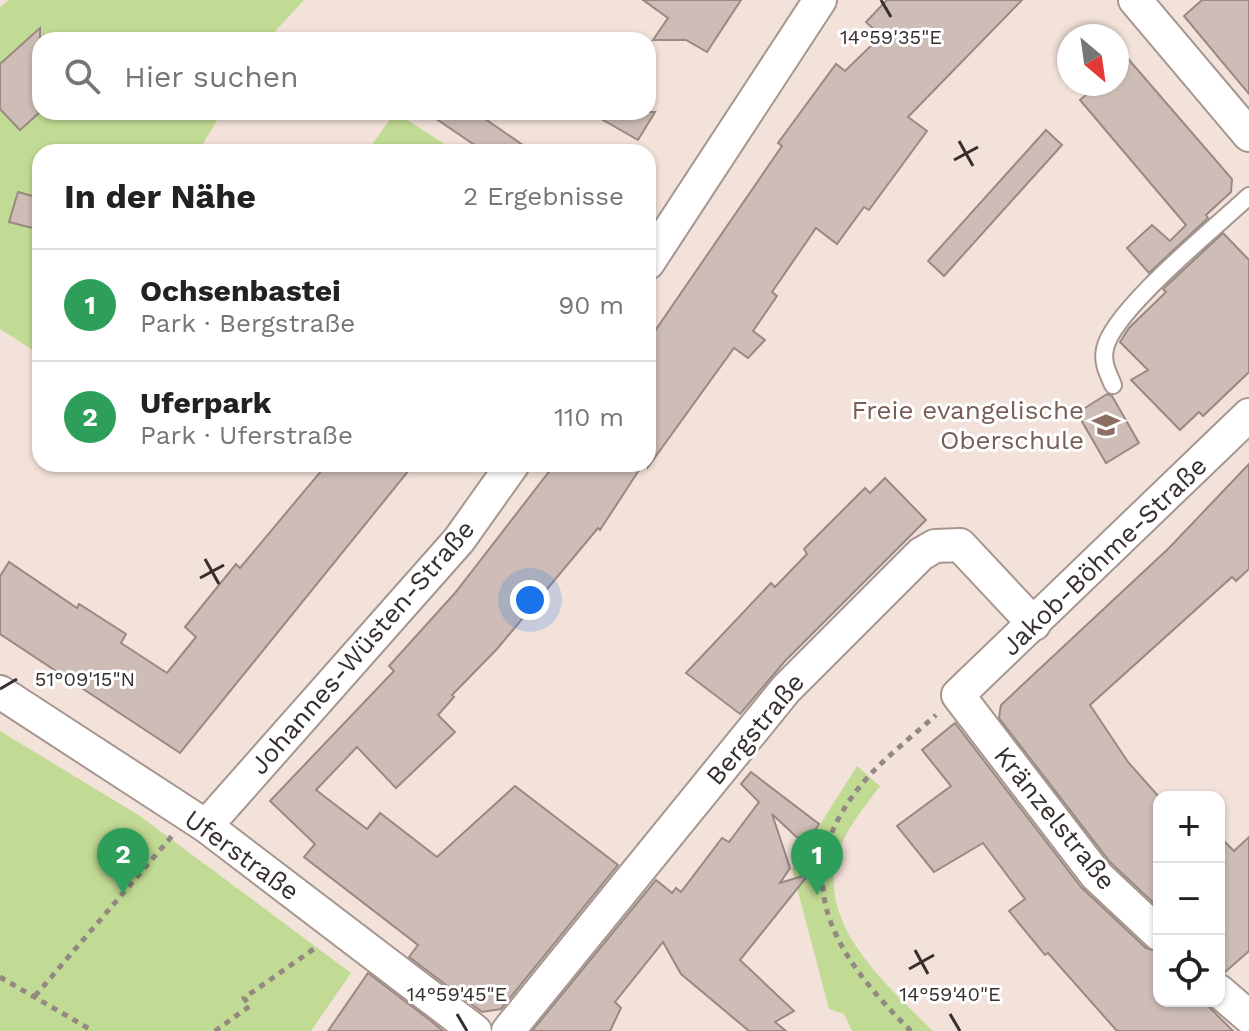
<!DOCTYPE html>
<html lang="de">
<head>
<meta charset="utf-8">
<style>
  :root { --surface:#fff; --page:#f6f6f6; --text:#222; --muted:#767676; --line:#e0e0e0; --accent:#ab348a }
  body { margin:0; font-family:"Work Sans",sans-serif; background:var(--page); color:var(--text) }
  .controls { position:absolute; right:24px; bottom:24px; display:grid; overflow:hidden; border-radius:16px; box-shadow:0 2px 6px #0004 }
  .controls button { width:72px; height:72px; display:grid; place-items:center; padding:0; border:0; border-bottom:2px solid var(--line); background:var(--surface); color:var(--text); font:40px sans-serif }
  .compass { position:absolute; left:1057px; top:24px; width:72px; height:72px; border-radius:50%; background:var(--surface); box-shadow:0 2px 6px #0004; rotate:151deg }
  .you { position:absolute; left:530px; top:600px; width:28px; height:28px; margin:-20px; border:6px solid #fff; border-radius:50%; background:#1a73e8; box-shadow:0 0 0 12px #1a73e833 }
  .badge { display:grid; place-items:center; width:52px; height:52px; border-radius:50%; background:var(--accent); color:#fff; font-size:26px; font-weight:700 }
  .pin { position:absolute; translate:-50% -66px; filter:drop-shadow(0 2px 4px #0008) }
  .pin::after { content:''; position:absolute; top:42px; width:28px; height:24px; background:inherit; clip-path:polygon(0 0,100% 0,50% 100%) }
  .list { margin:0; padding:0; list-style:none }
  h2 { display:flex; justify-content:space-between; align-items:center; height:104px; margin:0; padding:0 32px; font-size:34px }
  h2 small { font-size:26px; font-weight:400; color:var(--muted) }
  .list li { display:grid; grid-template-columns:52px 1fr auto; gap:24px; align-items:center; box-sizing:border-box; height:112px; padding:0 32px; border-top:2px solid var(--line) }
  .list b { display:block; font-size:30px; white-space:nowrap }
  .list p { margin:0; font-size:26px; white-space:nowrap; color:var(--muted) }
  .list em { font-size:26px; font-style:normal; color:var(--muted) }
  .icon { flex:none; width:44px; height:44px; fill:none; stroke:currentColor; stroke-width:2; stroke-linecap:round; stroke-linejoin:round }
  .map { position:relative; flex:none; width:1249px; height:1031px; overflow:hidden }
  .search { position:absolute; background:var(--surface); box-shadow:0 2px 6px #0004; left:32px; top:32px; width:624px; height:88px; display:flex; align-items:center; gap:20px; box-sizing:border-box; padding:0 28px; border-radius:24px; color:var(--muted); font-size:30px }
  .panel { position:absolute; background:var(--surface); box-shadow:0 2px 6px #0004; left:32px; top:144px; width:624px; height:328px; border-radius:24px }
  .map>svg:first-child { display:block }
  .green { fill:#c2db94 }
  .building { fill:#cebdb6; stroke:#998982; stroke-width:2 }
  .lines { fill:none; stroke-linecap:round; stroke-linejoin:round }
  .service-casing { stroke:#a6968f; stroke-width:20 }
  .minor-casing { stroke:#a6968f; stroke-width:36 }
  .path { stroke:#938882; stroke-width:5; stroke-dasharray:6 6; stroke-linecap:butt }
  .service { stroke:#fff; stroke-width:16 }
  .minor { stroke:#fff; stroke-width:32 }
  .ticks { fill:none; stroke:#362f2c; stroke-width:3 }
  .labels { text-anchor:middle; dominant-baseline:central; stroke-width:6; stroke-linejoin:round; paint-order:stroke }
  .education-label { font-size:26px; fill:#785e54; stroke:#fff; text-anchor:end }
  .street-label { font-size:26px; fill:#362f2c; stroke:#fff }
  .ticks-label { font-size:20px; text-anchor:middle; fill:#362f2c; stroke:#fff; stroke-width:6; stroke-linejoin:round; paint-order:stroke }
</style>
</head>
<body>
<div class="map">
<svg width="1249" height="1031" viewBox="0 0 1249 1031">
  <rect width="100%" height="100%" fill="#f3e2da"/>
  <g class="green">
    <path d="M9,0h295l-37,40h-227v72h182l-24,40h-158l-1,202 -39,-25v-322z"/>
    <path d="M395,112l51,33 -5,7h-74z"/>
    <path d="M0,731l140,85 211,157 -40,58h-311z"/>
    <path d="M857,766l23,20c-16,22 -34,42 -42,68 -23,71 51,133 95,177h-81l-8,-17 -15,-5 -37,-140z"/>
  </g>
  <g class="building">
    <path d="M643,0h98l-34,52 -21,-12h-33l15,-22z"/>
    <path d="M887,0h135l-114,117 19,14 -58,79 -5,-3 -27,37 -21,-16 -44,64 5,4 -24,35 12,9 -17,18 -14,-10 -86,119v-126l134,-195 -4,-3 58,-79 9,7 36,-35 -15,-14z"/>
    <path d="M1202,0h47v94l-65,-78z"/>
    <path d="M40,28v84l-20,18 -20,-21v-45z"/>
    <path d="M1117,46l115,133 -1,13 -25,23 2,3 -59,55 -22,-25 25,-23 18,16 16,-16 -106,-125 18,-16h19z"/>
    <path d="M426,112h49l58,40h-48z"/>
    <path d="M589,112h66l-17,28z"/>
    <path d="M1046,130l16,15 -118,131 -16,-15z"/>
    <path d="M18,192l22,6v32l-31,-8z"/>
    <path d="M1223,233l26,27v112l-46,44 -4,-4 -19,18 -49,-50 17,-10 -28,-28 9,-14 37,-36 -3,-3z"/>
    <path d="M1107,394l5,2 27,47 -33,20 -29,-50z"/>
    <path d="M327,464h87l-234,289 -180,-119v-58l9,-14 68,46 2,-4 47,30 -5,9 46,30 29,-36 -11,-10 51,-63 4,4z"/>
    <path d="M555,464h88l-43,66 -2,-2 -101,121 -45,46 2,2 -16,18 17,17 -59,56 -39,-41 -41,43 51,39 13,-16 57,44 78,-71 103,79 -117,144 -19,3 -73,-55 9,-12 -114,-88 11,-13 -45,-43 124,-130 -5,-5 66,-73z"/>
    <path d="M1249,464v105l-13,12 -4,-4 -142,128 38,57 31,35v111l-49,-46 -111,-144 2,-13 168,-157z"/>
    <path d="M885,478l41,42 -141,141 -45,53 -54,-41 85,-90 4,4 32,-33 -3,-5 61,-61 5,5z"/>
    <path d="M955,723l126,164 65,61 13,4v49h44l30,30h-116l-69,-78 -3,2 -36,-44 16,-12 -42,-56 -49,29 -37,-46 54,-40 -29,-36z"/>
    <path d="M751,772l68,52 -14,21 -33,-31 18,54 -10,15 29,-9 -69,86 54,51 -19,11 11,9h-37l-68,-57 -18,-32 -48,60 6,6 -11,23h-78l124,-151 16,13 4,-5 5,4 41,-54 7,4 30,-40 -18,-18z"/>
    <path d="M1219,836l15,15 15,-14v114l-25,22 -5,-1z"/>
    <path d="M368,973l63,48 12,10h-115z"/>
  </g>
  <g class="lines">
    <g class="service-casing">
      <path id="service" d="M1113,385c-5,-12 -11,-22 -8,-36 7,-38 113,-124 144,-153"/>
    </g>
    <g class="minor-casing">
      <g id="minor">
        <path d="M1135,0l114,135"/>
        <path d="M648,263l172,-263"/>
        <path d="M0,692l206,134 269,205"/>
        <path d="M206,826l253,-286 54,-76"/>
        <path d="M1159,934l-63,-59 -138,-180 291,-280"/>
        <path d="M1219,991l30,26"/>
        <path d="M508,1031l278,-342 135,-135 14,-8 25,-1 74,79"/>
      </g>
    </g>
    <g class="path">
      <path d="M0,977l93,54"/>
      <path d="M35,996l137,-160"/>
      <path d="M215,1031l35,-25 -6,-8 74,-52"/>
      <path d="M911,1031c-79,-78 -130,-156 -43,-254 20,-22 46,-42 68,-62"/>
    </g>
    <use href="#service" class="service"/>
    <use href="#minor" class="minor"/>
  </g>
  <path class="ticks" d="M881,0l10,17M959,141l14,25M954,160l24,-13M205,559l14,25M200,578l24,-13M0,689l17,-10M915,950l13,24M909,969l25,-14M457,1014l10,17M950,1014l10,17"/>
  <defs>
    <g id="school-bare" transform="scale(2.16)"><path d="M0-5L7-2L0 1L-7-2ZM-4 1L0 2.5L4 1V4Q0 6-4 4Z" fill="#8d6e63" stroke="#fff" stroke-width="2.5" paint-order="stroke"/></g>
  </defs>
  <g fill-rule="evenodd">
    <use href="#school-bare" x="1106" y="425"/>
  </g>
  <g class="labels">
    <g class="education-label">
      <text x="1084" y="410">Freie evangelische<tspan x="1084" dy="30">Oberschule</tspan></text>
    </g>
    <g class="street-label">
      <text transform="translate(1104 556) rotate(-44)">Jakob-Böhme-Straße</text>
      <text transform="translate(362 647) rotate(-49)">Johannes-Wüsten-Straße</text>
      <text transform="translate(755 729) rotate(-50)">Bergstraße</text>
      <text transform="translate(1055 818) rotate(51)">Kränzelstraße</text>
      <text transform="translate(242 855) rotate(36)">Uferstraße</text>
    </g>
  </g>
  <g class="ticks-label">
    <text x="891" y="44">14°59'35"E</text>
    <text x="85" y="686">51°09'15"N</text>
    <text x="457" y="1001">14°59'45"E</text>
    <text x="950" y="1001">14°59'40"E</text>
  </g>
</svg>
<div class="controls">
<button>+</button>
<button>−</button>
<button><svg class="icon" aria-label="locate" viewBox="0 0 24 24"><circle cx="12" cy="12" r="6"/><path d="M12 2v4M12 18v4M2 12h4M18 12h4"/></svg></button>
</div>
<svg class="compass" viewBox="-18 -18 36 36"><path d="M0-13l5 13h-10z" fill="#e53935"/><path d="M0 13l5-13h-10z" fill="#767676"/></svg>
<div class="you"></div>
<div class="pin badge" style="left:817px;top:895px;background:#2e9e5b">1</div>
<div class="pin badge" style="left:123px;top:894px;background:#2e9e5b">2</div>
<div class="search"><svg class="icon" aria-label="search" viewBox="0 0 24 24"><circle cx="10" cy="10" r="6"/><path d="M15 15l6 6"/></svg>Hier suchen</div>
<section class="panel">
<h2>In der Nähe<small>2 Ergebnisse</small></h2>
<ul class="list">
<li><span class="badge" style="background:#2e9e5b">1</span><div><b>Ochsenbastei</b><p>Park · Bergstraße</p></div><em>90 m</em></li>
<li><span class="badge" style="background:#2e9e5b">2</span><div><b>Uferpark</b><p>Park · Uferstraße</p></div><em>110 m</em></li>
</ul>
</section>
</div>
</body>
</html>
